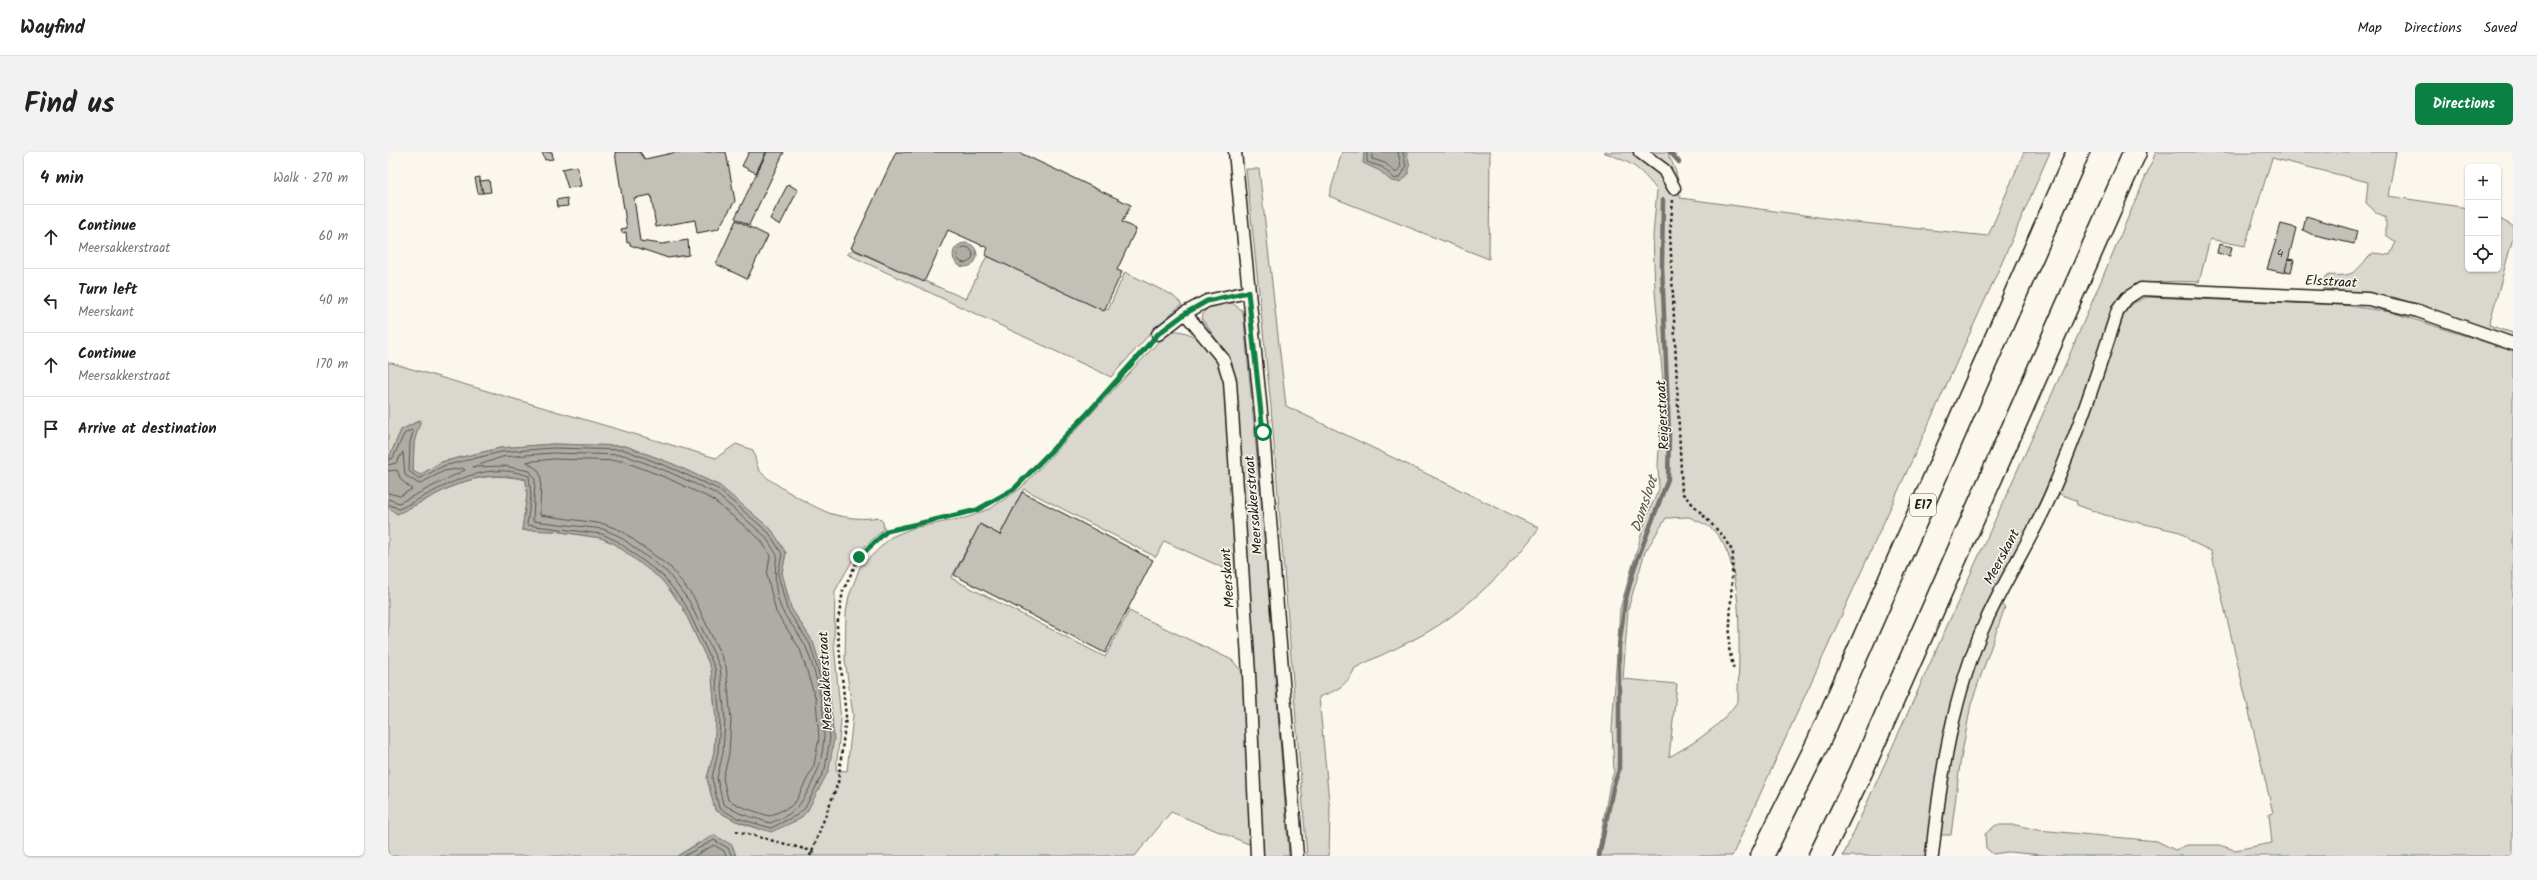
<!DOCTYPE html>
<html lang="en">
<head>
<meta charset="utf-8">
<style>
  :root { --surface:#fff; --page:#f2f2f2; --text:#222; --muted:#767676; --line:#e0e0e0; --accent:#0b8043 }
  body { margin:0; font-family:Kalam,sans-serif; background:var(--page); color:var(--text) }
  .controls { position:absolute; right:12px; top:12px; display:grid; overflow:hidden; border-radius:6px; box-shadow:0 1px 3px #0004 }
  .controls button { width:36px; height:36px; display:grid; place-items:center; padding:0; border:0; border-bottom:1px solid var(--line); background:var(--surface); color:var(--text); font:20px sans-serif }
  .stop { position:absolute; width:12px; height:12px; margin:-9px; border:3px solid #0b8043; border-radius:50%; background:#fff }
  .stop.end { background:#0b8043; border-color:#fff; box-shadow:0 1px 4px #0008 }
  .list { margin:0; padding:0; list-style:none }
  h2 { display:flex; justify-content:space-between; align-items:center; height:52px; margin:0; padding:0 16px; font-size:17px }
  h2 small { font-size:13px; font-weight:400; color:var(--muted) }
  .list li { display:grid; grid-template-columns:26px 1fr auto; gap:12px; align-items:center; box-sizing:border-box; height:64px; padding:0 16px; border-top:1px solid var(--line) }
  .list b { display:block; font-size:15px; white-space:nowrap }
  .list p { margin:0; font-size:13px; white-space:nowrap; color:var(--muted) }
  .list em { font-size:13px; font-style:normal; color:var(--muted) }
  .icon { flex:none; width:22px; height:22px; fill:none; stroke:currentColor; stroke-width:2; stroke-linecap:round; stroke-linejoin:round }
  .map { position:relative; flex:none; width:2125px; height:704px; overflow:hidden; border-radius:6px }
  header { display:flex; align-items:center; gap:24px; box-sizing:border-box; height:56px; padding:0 20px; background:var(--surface); border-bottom:1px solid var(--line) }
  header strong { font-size:19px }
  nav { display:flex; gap:22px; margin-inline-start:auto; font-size:14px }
  .intro { display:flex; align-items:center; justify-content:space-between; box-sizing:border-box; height:96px; padding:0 24px }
  h1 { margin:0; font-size:28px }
  .button { padding:10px 18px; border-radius:6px; background:var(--accent); color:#fff; font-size:14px; font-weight:700 }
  main { display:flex; gap:24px; padding:0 24px }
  aside { flex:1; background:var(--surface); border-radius:6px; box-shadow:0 1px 3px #0004 }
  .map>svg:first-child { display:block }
  .green { fill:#dad7ce; stroke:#7b7a75; fill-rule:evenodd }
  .water { fill:#afaca5; stroke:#74726e }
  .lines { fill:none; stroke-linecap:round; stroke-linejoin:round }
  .shore { stroke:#575653; stroke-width:1 }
  .stream { stroke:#74726e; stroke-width:4.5 }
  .building { fill:#c3c0b8; stroke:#1c1c1c }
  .minor-casing { stroke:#1c1c1c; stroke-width:15 }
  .motorway-casing { stroke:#1c1c1c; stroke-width:25 }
  .path { stroke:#1c1c1c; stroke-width:2.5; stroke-dasharray:3 3; stroke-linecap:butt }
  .minor { stroke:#fbf7ec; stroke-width:12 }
  .motorway { stroke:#fbf7ec; stroke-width:22 }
  .route { stroke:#0b8043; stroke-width:5 }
  .labels { text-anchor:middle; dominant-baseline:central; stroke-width:3; stroke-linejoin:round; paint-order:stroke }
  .number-label { font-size:12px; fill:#464543 }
  .shield { fill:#fbf7ec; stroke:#5f5e5a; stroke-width:1 }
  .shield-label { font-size:13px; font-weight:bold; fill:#1c1c1c }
  .street-label { font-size:14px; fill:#1c1c1c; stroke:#fbf7ec }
  .water-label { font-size:15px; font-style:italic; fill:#575653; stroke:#fbf7ec }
</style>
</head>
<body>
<header>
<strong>Wayfind</strong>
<nav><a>Map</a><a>Directions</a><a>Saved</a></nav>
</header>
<div class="intro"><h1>Find us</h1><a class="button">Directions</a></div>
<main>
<aside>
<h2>4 min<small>Walk · 270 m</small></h2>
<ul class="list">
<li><svg class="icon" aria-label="ahead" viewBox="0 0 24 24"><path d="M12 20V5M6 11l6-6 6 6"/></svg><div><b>Continue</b><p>Meersakkerstraat</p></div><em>60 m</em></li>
<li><svg class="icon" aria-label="left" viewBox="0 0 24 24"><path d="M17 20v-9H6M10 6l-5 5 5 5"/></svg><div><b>Turn left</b><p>Meerskant</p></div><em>40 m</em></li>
<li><svg class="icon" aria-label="ahead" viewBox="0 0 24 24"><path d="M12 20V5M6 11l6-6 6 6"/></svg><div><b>Continue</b><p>Meersakkerstraat</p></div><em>170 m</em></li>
<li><svg class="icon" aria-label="arrive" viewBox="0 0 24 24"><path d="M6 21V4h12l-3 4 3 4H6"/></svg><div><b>Arrive at destination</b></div></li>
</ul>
</aside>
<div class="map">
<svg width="2125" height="704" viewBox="0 0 2125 704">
  <rect width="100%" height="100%" fill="#fbf7ec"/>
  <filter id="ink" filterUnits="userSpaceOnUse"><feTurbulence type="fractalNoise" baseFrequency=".025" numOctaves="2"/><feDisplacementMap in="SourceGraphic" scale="8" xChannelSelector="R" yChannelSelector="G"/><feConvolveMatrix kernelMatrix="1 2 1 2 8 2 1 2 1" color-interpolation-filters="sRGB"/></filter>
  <g filter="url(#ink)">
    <g class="green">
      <path d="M954,0h148l-1,107 -160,-63z"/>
      <path d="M1215,0h66v5c8,12 10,27 11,41l174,24 134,14 36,-84h26l-50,115 -268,589h-135l13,-73 4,-11 -2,-43 8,-120 26,-91 13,-29 -1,-24 5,-83 -8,-91 -2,-56 4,-45c-19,-24 -25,-27 -54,-38zM1301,365c8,4 18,7 24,13 34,32 25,126 25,171 -18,26 -42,41 -69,56l8,-73 -54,-5 5,-70 17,-57 21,-34z"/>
      <path d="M1768,0h240l-8,44 80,12v61h30v-51l15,8v12l-24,87 24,8v5l-119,-41 -70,-8 -3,-6 6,-8c31,2 26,-3 46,-22l17,2 6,-13 -10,-7v-18l-9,-4 -11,-10 2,-21 -96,-24 -27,88 -35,-7 -11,43c-33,-1 -52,-3 -81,17 -26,68 -45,140 -78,206 -33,68 -71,134 -91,208 -13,46 -17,95 -23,143h-83l223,-493z"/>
      <path d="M858,17h13l27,237 253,122c-25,35 -64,73 -100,97 -26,17 -57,29 -84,43 -8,18 -19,23 -36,29l11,115 -1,44h-22l-36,-449z"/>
      <path d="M465,98l113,49 21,-43 121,54 17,-38 47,23 10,9 -28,25 -43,48 -264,-123z"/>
      <path d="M1759,145l196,8 48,7 122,39v505h-459l-46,-4 -15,2 -7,-6 -1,-14 11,-9h20l22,5 119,11 18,9 12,-5h32l16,5 37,-7 -3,-29 4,-1 -62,-262 -19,-9 -12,-10 -75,-17 -28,-10 -1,-5 -19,-7 26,-61 42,-121 10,-9z"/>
      <path d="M844,151l11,8 19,197 27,348h-27l-4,-114 -23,-353 -7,-33 -26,-37c1,-15 18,-16 30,-16z"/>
      <path d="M784,179c25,-2 42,23 52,43l15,201 -75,-34 -8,16 -132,-68 -24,46 -20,-10 -29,53 154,79 24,-46 103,49 12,14 7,171 -80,-33 -36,44h-399l-4,-11 -34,-2 -21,13h-289v-349l9,7c49,-22 73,-47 129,-34l1,15 -5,35 32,1 47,7 14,6 46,35 21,27 29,62 5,51 -2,33 -7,26 8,32 21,11 24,9 70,-133 -17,-55 -22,-34 -9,-35 4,-20 -66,-67 -47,-22 -47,-18 -73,-2 -53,4 -59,14 -21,13 -7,-4 1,-29 6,-22 -19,10 -13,30v-98l328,96 20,-14 17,6c2,6 3,15 6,20 9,12 59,40 73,44 15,4 32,6 46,3l5,5 1,7 -29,27 -20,35 -1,52 7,78 -5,49 11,1 6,-56 -8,-55 1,-47 3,-17 11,-29 31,-30 22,-9 56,-11 22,-9 30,-20 141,-150z"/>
      <path d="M1610,452l7,3 -34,97 -11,60 -9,71h-11c7,-57 17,-113 34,-168 6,-22 16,-42 24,-63z"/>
    </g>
    <g class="water">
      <path d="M976,0h42c5,12 6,24 -7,30l-8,-1 -11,-10 -17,-8z"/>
      <circle cx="577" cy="103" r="12"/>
      <path d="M33,268l-7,22 -1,29 7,4 21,-13 59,-14 53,-4 73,2 47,18 47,22 52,44 14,23 -4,20 9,35 22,34 17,55 4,42 -5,31 -21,40 -8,9 -29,13 -35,-11 -21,-11 -8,-32 7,-26 2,-33 -5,-51 -29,-62 -21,-27 -46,-35 -14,-6 -47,-7 -32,-1 5,-35 -1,-16c-56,-12 -81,13 -129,35l-9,-7v-47l13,-30z"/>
      <path d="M326,683l18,10 4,11h-59z"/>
    </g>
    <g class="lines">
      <g class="shore">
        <path d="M979,0v10l15,5 13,12 6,-3 5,-9 -3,-15"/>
        <path d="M984,0v7l13,4 11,10 5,-7 -3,-14"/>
        <circle cx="577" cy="103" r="8"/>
        <path d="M165,301l71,2 45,17 46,21 50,43 12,19c-3,18 -3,42 7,59 7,11 17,22 22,33 16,43 28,94 6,136 -11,22 -17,31 -42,40l-31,-10 -16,-9 -6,-26 6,-25 2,-33 -5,-53 -31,-66 -22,-29 -48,-36 -16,-7 -70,-8 2,-41 -5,-9 -26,-5 -31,1 29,-10z"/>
        <path d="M166,307l69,2 44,17 45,21 49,41 9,16 -3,19 9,37 24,37 16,51 3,38 -5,27 -18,36 -6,6 -21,9 -27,-9 -14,-7 -5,-22 6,-24 2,-34 -5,-54 -32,-68 -23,-30 -49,-37 -18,-7 -64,-9 1,-38 -3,-7 -11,-8z"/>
        <path d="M0,308l5,-2 11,-24 7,-4 2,2 -3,10 -1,29 10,8 24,-13 58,-14 52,-4 72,2 46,18 47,21 51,44 13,21 -4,20 9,35 23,35 16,54 4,40 -5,31 -20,39 -8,7 -26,13 -34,-10 -18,-10 -7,-30 6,-26 2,-33 -5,-51 -30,-64 -22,-28 -46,-35 -15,-7 -75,-9 4,-30 -2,-19c-48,-18 -89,14 -130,33l-11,-5"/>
        <path d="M0,313l8,-2 7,-11 2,23 14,9 25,-13 19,-3 2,2 -66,33 -11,-4"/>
        <path d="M0,319l9,-1 4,10 11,9 -12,7 -12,-3"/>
        <path d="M296,704l30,-16 14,8 4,8"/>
        <path d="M306,704l20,-11 10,6 2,5"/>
      </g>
      <g class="stream">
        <path d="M1282,0l9,10"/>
        <path d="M1225,635l6,-17v-123l6,-45 10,-36 33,-87 1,-44 -7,-169 1,-66"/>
        <path d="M1211,704l14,-68"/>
      </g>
    </g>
    <g class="building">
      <path d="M154,0h10l1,7 -8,1z"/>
      <path d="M227,0h25l5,7 32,-7h49l9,49 -17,28 -21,4 -2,-13 -39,7 -5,-32 -17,3 6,43 22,3 26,-4 1,15 -21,3 -38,-13v-3l-3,1 -1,-11 -4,1 -1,-4 6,-1z"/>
      <path d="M361,0h17l-10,21 -14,-7z"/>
      <path d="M379,0h17l-35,73 -14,-7z"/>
      <path d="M508,0h122l113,53 -9,17 14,7 -19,41 5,2 -18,39 -119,-56 3,-7 -40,-18 -24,52 -73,-34z"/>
      <path d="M189,14l4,20 -13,2 -6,-19z"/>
      <path d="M92,25v4l3,12h-5l-3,-15z"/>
      <path d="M101,28l2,12 -8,1 -3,-12z"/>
      <path d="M400,32l10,6 -18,35 -10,-6z"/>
      <path d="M179,46l1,8 -11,1 -1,-7z"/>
      <path d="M1918,64l51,15 -3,13 -43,-10 -8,-4z"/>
      <path d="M348,68l32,16 -21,43 -31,-15z"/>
      <path d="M1893,72l15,4 -11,45 -18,-4z"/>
      <path d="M1831,92l13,3 -2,9 -13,-3z"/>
      <path d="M1900,107l6,1 -3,12 -6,-1z"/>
      <path d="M634,340l131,68 -48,93 -151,-78 26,-51 20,11z"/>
    </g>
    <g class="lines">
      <g class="minor-casing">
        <g id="minor">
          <path d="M847,0l28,280 34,424"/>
          <path d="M1252,0l24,18 10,18"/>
          <path d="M797,161l38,46 7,22 19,293 8,182"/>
          <path d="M770,182l27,-21 22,-12 41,-9"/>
          <path d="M1544,704c8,-79 21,-162 54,-235 20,-44 47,-84 66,-129 26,-59 46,-121 66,-182l9,-12 14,-9 227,10 50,12 95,33"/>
        </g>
      </g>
      <g class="motorway-casing">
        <g id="motorway">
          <path d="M1374,704l56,-113 260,-591"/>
          <path d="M1432,704l41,-84 274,-620"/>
        </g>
      </g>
      <g class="path">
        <path d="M1285,48l-3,32 12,261 40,42 11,17 -4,96 5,23"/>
        <path d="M348,679l76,20 2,5"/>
        <path d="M422,704l28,-73 8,-66 -9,-91 6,-35 16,-34 28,-26 90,-21 37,-21 73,-75 63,-70"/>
      </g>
      <use href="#minor" class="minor"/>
      <use href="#motorway" class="motorway"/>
    </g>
  </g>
  <g class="lines" filter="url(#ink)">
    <path class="route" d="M471,405l28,-26 90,-21 37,-21 73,-75 71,-80 28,-21 21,-12 41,-9 15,140"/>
  </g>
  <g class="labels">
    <g class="number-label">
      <text x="1892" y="101">4</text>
    </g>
    <rect class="shield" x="1522" y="342" width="26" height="22" rx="3"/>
    <g class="shield-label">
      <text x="1535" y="353">E17</text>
    </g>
    <g class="street-label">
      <text transform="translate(1943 130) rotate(3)">Elsstraat</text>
      <text transform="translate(1275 263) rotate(-93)">Reigerstraat</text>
      <text transform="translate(866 353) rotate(-95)">Meersakkerstraat</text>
      <text transform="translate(1614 405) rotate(-62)">Meerskant</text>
      <text transform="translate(840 426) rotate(-94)">Meerskant</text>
      <text transform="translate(438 529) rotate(-93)">Meersakkerstraat</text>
    </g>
    <g class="water-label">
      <text transform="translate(1257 352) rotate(-72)">Damsloot</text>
    </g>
  </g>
</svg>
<div class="controls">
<button>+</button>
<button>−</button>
<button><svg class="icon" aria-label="locate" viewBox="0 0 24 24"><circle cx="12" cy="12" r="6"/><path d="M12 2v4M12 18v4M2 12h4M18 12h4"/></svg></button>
</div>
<div class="stop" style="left:875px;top:280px"></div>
<div class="stop end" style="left:471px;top:405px"></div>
</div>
</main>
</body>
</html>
